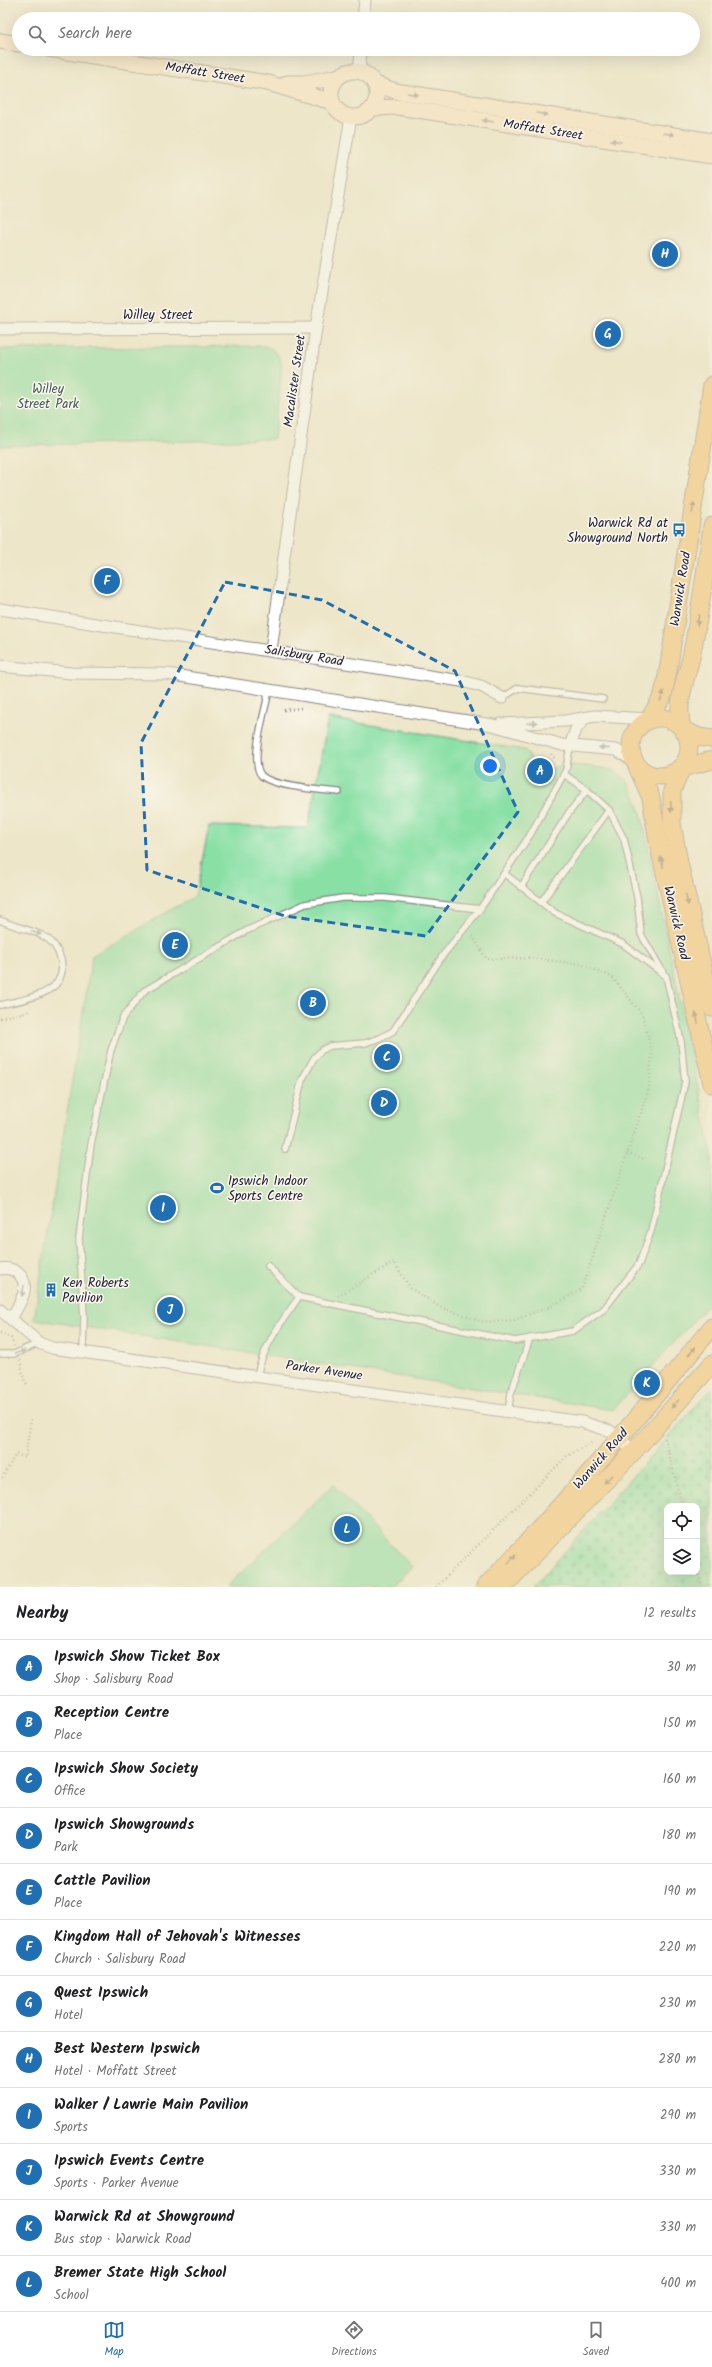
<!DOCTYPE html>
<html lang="en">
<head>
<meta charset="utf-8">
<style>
  :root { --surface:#fff; --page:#f2f2f2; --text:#202124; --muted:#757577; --line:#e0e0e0; --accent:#1f6fb2 }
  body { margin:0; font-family:Kalam,sans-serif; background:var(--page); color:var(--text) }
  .controls { position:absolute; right:12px; bottom:12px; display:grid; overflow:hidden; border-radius:8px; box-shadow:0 4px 16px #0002 }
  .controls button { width:36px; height:36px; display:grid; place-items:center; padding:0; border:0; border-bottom:1px solid var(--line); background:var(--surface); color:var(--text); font:20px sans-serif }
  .you { position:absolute; left:490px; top:766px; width:14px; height:14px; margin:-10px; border:3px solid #fff; border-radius:50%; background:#1a73e8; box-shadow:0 0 0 6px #1a73e833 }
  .badge { display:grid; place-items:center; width:26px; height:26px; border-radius:50%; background:var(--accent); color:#fff; font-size:13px; font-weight:700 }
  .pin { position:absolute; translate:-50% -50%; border:2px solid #fff; box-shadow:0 1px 4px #0006 }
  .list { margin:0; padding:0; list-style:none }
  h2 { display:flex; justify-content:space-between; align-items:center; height:52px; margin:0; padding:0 16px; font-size:17px }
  h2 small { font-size:13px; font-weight:400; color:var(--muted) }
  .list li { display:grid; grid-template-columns:26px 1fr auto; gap:12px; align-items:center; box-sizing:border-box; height:56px; padding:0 16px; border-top:1px solid var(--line) }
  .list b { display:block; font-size:15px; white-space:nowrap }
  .list p { margin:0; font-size:13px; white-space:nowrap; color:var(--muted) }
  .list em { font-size:13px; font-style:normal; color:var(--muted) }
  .icon { flex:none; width:22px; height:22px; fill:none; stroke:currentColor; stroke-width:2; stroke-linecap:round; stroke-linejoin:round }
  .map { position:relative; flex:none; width:712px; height:1587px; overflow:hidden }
  .search { position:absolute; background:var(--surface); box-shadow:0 4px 16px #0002; left:12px; right:12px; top:12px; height:44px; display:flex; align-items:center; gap:10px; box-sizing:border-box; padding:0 14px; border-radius:22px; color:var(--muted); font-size:15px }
  .sheet { height:724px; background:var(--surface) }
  nav { display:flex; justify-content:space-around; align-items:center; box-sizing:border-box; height:56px; border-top:1px solid var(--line); background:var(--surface); font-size:11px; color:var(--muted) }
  nav a { display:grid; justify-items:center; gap:2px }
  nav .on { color:var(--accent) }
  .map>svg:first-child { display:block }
  .green { fill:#88e0a5; stroke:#558170 }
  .cemetery { fill:url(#cemetery-stones); stroke:#558170; fill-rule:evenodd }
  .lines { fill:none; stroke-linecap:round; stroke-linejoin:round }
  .service-casing { stroke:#888482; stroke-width:8 }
  .minor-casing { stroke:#888482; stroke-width:13 }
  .secondary-casing { stroke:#888482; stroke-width:17 }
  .primary-casing { stroke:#888482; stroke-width:19 }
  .path { stroke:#888482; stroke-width:2.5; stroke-dasharray:1 3; stroke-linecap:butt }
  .service { stroke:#fff; stroke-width:5.5 }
  .minor { stroke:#fff; stroke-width:11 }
  .secondary { stroke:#fde5c5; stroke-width:15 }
  .primary { stroke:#f9bf6d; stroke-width:17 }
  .oneway { fill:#9a8d87 }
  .oneway2 { fill:#8e7054 }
  .oneway3 { fill:#9c9ca7 }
  .marked { fill:none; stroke:#1f6fb2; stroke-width:3; stroke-dasharray:8 5; stroke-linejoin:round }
  .labels { text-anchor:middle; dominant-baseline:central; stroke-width:3; stroke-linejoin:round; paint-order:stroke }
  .street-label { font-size:13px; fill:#22223b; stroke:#fbf7ec }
  .park-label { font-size:13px; fill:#415b5b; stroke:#fbf7ec }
  .poi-label { font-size:13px; fill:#22223b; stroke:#fbf7ec; text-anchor:start }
</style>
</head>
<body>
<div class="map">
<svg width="712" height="1587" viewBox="0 0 712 1587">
  <defs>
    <pattern id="cemetery-stones" width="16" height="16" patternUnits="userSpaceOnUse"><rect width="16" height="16" fill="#88e0a5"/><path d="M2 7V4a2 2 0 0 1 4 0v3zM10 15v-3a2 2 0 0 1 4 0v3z" fill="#75c08f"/></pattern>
  </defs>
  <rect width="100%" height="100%" fill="#fbf7ec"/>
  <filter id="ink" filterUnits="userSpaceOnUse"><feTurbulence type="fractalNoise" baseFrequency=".025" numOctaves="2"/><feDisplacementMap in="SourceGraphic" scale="8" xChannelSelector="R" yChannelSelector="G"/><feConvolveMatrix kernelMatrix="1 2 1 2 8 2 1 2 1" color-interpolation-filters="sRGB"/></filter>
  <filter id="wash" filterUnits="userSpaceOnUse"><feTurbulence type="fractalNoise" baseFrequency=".012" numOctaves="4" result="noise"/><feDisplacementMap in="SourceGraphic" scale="16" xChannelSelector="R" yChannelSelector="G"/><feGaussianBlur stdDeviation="0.9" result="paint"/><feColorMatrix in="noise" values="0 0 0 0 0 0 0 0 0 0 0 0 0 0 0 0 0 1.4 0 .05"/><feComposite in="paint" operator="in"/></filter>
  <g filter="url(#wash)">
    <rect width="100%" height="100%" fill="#ede6c9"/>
    <g class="green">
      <path d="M265,346c10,4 14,9 17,19l-8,74 -274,7v-97z"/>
      <path d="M328,718l197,32 7,12 -1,4 19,4c11,-7 20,-5 33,-4 40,3 45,8 58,47l71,342v145l-99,110 -579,-91 58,-363 103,-60 14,-70 99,2z"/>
      <path d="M333,1485l79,82 -21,20h-165z"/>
    </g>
    <path class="cemetery" d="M712,1388v199h-179zM667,1506h30v66h-30z"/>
  </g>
  <g filter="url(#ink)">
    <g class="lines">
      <g class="service-casing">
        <g id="service">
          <path d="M269,690c-3,18 -20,71 -8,85 11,12 60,15 78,17"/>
          <path d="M502,698l16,-10 85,11"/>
          <path d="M564,774l23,16"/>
          <path d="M609,810l15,29 13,58 4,37 23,40"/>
          <path d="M521,887l47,-73 19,-24 22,20 -68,92"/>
          <path d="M0,920c14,7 30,9 43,16 10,5 15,13 18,24 8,35 -37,39 -61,45"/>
          <path d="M285,1149l17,-69 12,-22 8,-8 8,-4 35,-3 15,-5 13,-7 50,-76 37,-46 50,-74 36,-65 4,-24"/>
          <path d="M299,1297l216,44 58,-10 31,-22 35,-45 12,-33 34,-149 -4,-41 -15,-65 -43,-32 -68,-31 -50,-39"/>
          <path d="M83,1352l1,-35 -5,-79 12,-94 20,-94 12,-33 21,-26 102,-60 59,-27 38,-6h42l95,11"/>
          <path d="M0,1354h14l25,-11"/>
          <path d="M257,1376c6,-30 25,-55 42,-79l-31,-31"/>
          <path d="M508,1412l3,-19 19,-55"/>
        </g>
      </g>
      <g class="minor-casing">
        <g id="minor">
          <path d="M363,19l2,-19"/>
          <path d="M359,71l2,-22"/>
          <path d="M0,329l316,-1"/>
          <path d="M0,609l461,72 20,5 21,12"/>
          <path d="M271,650l45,-322 35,-211"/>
          <path d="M0,666l71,7 96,1 326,51 69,20 54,5 18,11"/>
          <path d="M501,724l64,-3 30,-5 54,3"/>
          <path d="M570,746l6,-17 9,-11"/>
          <path d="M0,1269c6,-1 13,0 18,4 15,13 0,33 -7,46l-11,-9"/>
          <path d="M11,1319l28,24 13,5 530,74 28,9 24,20"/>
        </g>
      </g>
      <g class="secondary-casing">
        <g id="secondary">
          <path d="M0,41l19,3"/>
          <path d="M48,49l220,34 64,19"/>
          <circle cx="354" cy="94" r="23"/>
          <path d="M287,83h17l33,-6"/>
          <path d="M376,84l19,7 317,50"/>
          <path d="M373,108l25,-1 314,49"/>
        </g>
      </g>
      <g class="primary-casing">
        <g id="primary">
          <circle cx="660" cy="747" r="29"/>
          <path d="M650,718l13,-23 5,-24 44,-286"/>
          <path d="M682,728c-7,-28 5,-49 10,-75 8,-42 14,-85 20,-127"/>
          <path d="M683,730l16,7 13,2"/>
          <path d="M636,764l15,34 7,44 54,242"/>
          <path d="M682,768l30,-8"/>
          <path d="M681,770l-9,21v33l7,38 33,146"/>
          <path d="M485,1587c80,-83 154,-171 227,-260"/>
          <path d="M503,1587l131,-136 78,-87"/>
        </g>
      </g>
      <g class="path">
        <path d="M284,710l17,-2"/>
        <path d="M551,754l5,6"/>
        <path d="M0,1018l30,-7"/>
        <path d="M627,1153l17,6"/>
        <path d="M338,1296l56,-34 16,26 30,19 43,15 31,-2 38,-14 30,-17 67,-201 3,-36 -10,-38 -30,-37 -31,-13 -53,-6 -41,1 -16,-25"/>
        <path d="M0,1333l11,5 3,8"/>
        <path d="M20,1360l4,19 4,7"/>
        <path d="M665,1438l17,68"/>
        <path d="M2,1478l14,-24 9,4 6,-39"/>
        <path d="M697,1567l5,20"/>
        <path d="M436,1587l131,-131 25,-14"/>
      </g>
      <use href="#service" class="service"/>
      <use href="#minor" class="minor"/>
      <use href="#secondary" class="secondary"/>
      <use href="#primary" class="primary"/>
    </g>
    <defs><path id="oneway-solid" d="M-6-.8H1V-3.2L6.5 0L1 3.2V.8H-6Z"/></defs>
    <g class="oneway">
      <use href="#oneway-solid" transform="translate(413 94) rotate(9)"/>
      <use href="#oneway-solid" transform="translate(542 114) rotate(9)"/>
      <use href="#oneway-solid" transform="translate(488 121) rotate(-171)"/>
      <use href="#oneway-solid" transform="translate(669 134) rotate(9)"/>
      <use href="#oneway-solid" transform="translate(616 141) rotate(-171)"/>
    </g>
    <g class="oneway2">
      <use href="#oneway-solid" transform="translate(693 508) rotate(-81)"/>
      <use href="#oneway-solid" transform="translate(698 620) rotate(99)"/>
      <use href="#oneway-solid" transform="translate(662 696) rotate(-70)"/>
      <use href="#oneway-solid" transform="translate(671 807) rotate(89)"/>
      <use href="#oneway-solid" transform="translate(662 862) rotate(-103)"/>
      <use href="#oneway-solid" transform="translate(687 900) rotate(77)"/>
      <use href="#oneway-solid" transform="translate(697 1018) rotate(-103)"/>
      <use href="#oneway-solid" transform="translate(692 1351) rotate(-50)"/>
      <use href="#oneway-solid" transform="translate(675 1404) rotate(132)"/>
      <use href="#oneway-solid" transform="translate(608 1479) rotate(134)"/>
      <use href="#oneway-solid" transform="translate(512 1559) rotate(-46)"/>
    </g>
    <g class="oneway3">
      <use href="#oneway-solid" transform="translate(532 723) rotate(-3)"/>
      <use href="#oneway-solid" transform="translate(604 748) rotate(-174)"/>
      <use href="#oneway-solid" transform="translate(36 933) rotate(19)"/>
      <use href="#oneway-solid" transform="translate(23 1291) rotate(101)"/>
      <use href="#oneway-solid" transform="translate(20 1352) rotate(-18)"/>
    </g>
  </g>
  <path d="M0 0H712V1587H0ZM225,582l97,18 133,71 63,141 -92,124 -141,-20 -138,-46 -6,-127z" fill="#ede6c9" fill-opacity=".55" fill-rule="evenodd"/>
  <path class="marked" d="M225,582l97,18 133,71 63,141 -92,124 -141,-20 -138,-46 -6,-127z"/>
  <defs>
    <g id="bus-bare" transform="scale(1.08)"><path d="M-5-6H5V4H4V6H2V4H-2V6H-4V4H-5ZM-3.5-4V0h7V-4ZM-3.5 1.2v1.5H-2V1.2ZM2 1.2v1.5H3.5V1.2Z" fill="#1f6fb2" stroke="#fbf7ec" stroke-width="2.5" paint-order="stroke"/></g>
    <g id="stadium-bare" transform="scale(1.08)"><path d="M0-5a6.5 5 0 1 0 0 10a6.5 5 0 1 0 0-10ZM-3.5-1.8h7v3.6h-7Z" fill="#1f6fb2" stroke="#fbf7ec" stroke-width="2.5" paint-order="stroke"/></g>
    <g id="building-bare" transform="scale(1.08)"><path d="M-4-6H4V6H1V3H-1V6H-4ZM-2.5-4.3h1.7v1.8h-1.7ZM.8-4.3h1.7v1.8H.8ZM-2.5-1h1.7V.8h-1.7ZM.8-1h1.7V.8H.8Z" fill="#1f6fb2" stroke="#fbf7ec" stroke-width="2.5" paint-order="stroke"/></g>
  </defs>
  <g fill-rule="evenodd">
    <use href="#bus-bare" x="679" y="530"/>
    <use href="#stadium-bare" x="217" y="1188"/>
    <use href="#building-bare" x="51" y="1290"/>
  </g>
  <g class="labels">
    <g class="street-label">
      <text transform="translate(205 73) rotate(9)">Moffatt Street</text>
      <text transform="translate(543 130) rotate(9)">Moffatt Street</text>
      <text x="158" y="315">Willey Street</text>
      <text transform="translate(295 381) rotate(-82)">Macalister Street</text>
      <text transform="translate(681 589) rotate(-81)">Warwick Road</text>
      <text transform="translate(304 656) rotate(9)">Salisbury Road</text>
      <text transform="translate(676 923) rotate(77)">Warwick Road</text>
      <text transform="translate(324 1371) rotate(8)">Parker Avenue</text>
      <text transform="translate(601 1459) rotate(-49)">Warwick Road</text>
    </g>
    <g class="park-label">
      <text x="48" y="389">Willey<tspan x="48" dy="15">Street Park</tspan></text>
    </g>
    <g class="poi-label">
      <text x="668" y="523" text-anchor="end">Warwick Rd at<tspan x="668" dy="15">Showground North</tspan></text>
      <text x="228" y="1181">Ipswich Indoor<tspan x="228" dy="15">Sports Centre</tspan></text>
      <text x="62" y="1283">Ken Roberts<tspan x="62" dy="15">Pavilion</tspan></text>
    </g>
  </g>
</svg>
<div class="controls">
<button><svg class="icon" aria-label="locate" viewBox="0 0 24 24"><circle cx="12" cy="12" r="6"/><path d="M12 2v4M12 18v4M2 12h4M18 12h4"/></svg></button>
<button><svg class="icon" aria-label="layers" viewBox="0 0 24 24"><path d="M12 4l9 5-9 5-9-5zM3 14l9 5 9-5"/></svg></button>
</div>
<div class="you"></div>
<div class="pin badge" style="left:540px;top:771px">A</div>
<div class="pin badge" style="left:313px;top:1003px">B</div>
<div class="pin badge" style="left:387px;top:1057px">C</div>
<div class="pin badge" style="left:384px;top:1103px">D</div>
<div class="pin badge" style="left:175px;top:945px">E</div>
<div class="pin badge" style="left:107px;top:581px">F</div>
<div class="pin badge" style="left:608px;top:334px">G</div>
<div class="pin badge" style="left:665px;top:254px">H</div>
<div class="pin badge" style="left:163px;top:1208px">I</div>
<div class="pin badge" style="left:170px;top:1310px">J</div>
<div class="pin badge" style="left:647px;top:1383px">K</div>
<div class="pin badge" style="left:347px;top:1529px">L</div>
<div class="search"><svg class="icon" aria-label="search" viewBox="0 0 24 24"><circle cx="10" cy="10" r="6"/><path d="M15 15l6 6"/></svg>Search here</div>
</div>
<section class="sheet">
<h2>Nearby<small>12 results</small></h2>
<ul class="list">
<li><span class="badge">A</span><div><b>Ipswich Show Ticket Box</b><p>Shop · Salisbury Road</p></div><em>30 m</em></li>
<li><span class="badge">B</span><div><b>Reception Centre</b><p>Place</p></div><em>150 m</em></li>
<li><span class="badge">C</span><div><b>Ipswich Show Society</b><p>Office</p></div><em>160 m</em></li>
<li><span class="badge">D</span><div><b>Ipswich Showgrounds</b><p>Park</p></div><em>180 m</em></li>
<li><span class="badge">E</span><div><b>Cattle Pavilion</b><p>Place</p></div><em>190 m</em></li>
<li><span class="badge">F</span><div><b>Kingdom Hall of Jehovah's Witnesses</b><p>Church · Salisbury Road</p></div><em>220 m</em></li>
<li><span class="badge">G</span><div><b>Quest Ipswich</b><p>Hotel</p></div><em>230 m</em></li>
<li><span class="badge">H</span><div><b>Best Western Ipswich</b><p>Hotel · Moffatt Street</p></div><em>280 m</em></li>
<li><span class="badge">I</span><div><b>Walker / Lawrie Main Pavilion</b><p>Sports</p></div><em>290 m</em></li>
<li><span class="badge">J</span><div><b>Ipswich Events Centre</b><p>Sports · Parker Avenue</p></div><em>330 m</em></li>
<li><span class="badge">K</span><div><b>Warwick Rd at Showground</b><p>Bus stop · Warwick Road</p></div><em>330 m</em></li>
<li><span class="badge">L</span><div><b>Bremer State High School</b><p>School</p></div><em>400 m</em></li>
</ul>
</section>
<nav>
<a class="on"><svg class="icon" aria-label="map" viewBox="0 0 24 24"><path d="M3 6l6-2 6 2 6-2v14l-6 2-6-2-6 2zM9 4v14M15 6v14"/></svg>Map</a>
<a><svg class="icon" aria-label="directions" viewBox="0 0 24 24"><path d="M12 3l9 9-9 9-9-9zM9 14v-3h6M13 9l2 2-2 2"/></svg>Directions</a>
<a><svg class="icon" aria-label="saved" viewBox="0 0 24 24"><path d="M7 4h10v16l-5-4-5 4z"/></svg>Saved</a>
</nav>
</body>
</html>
